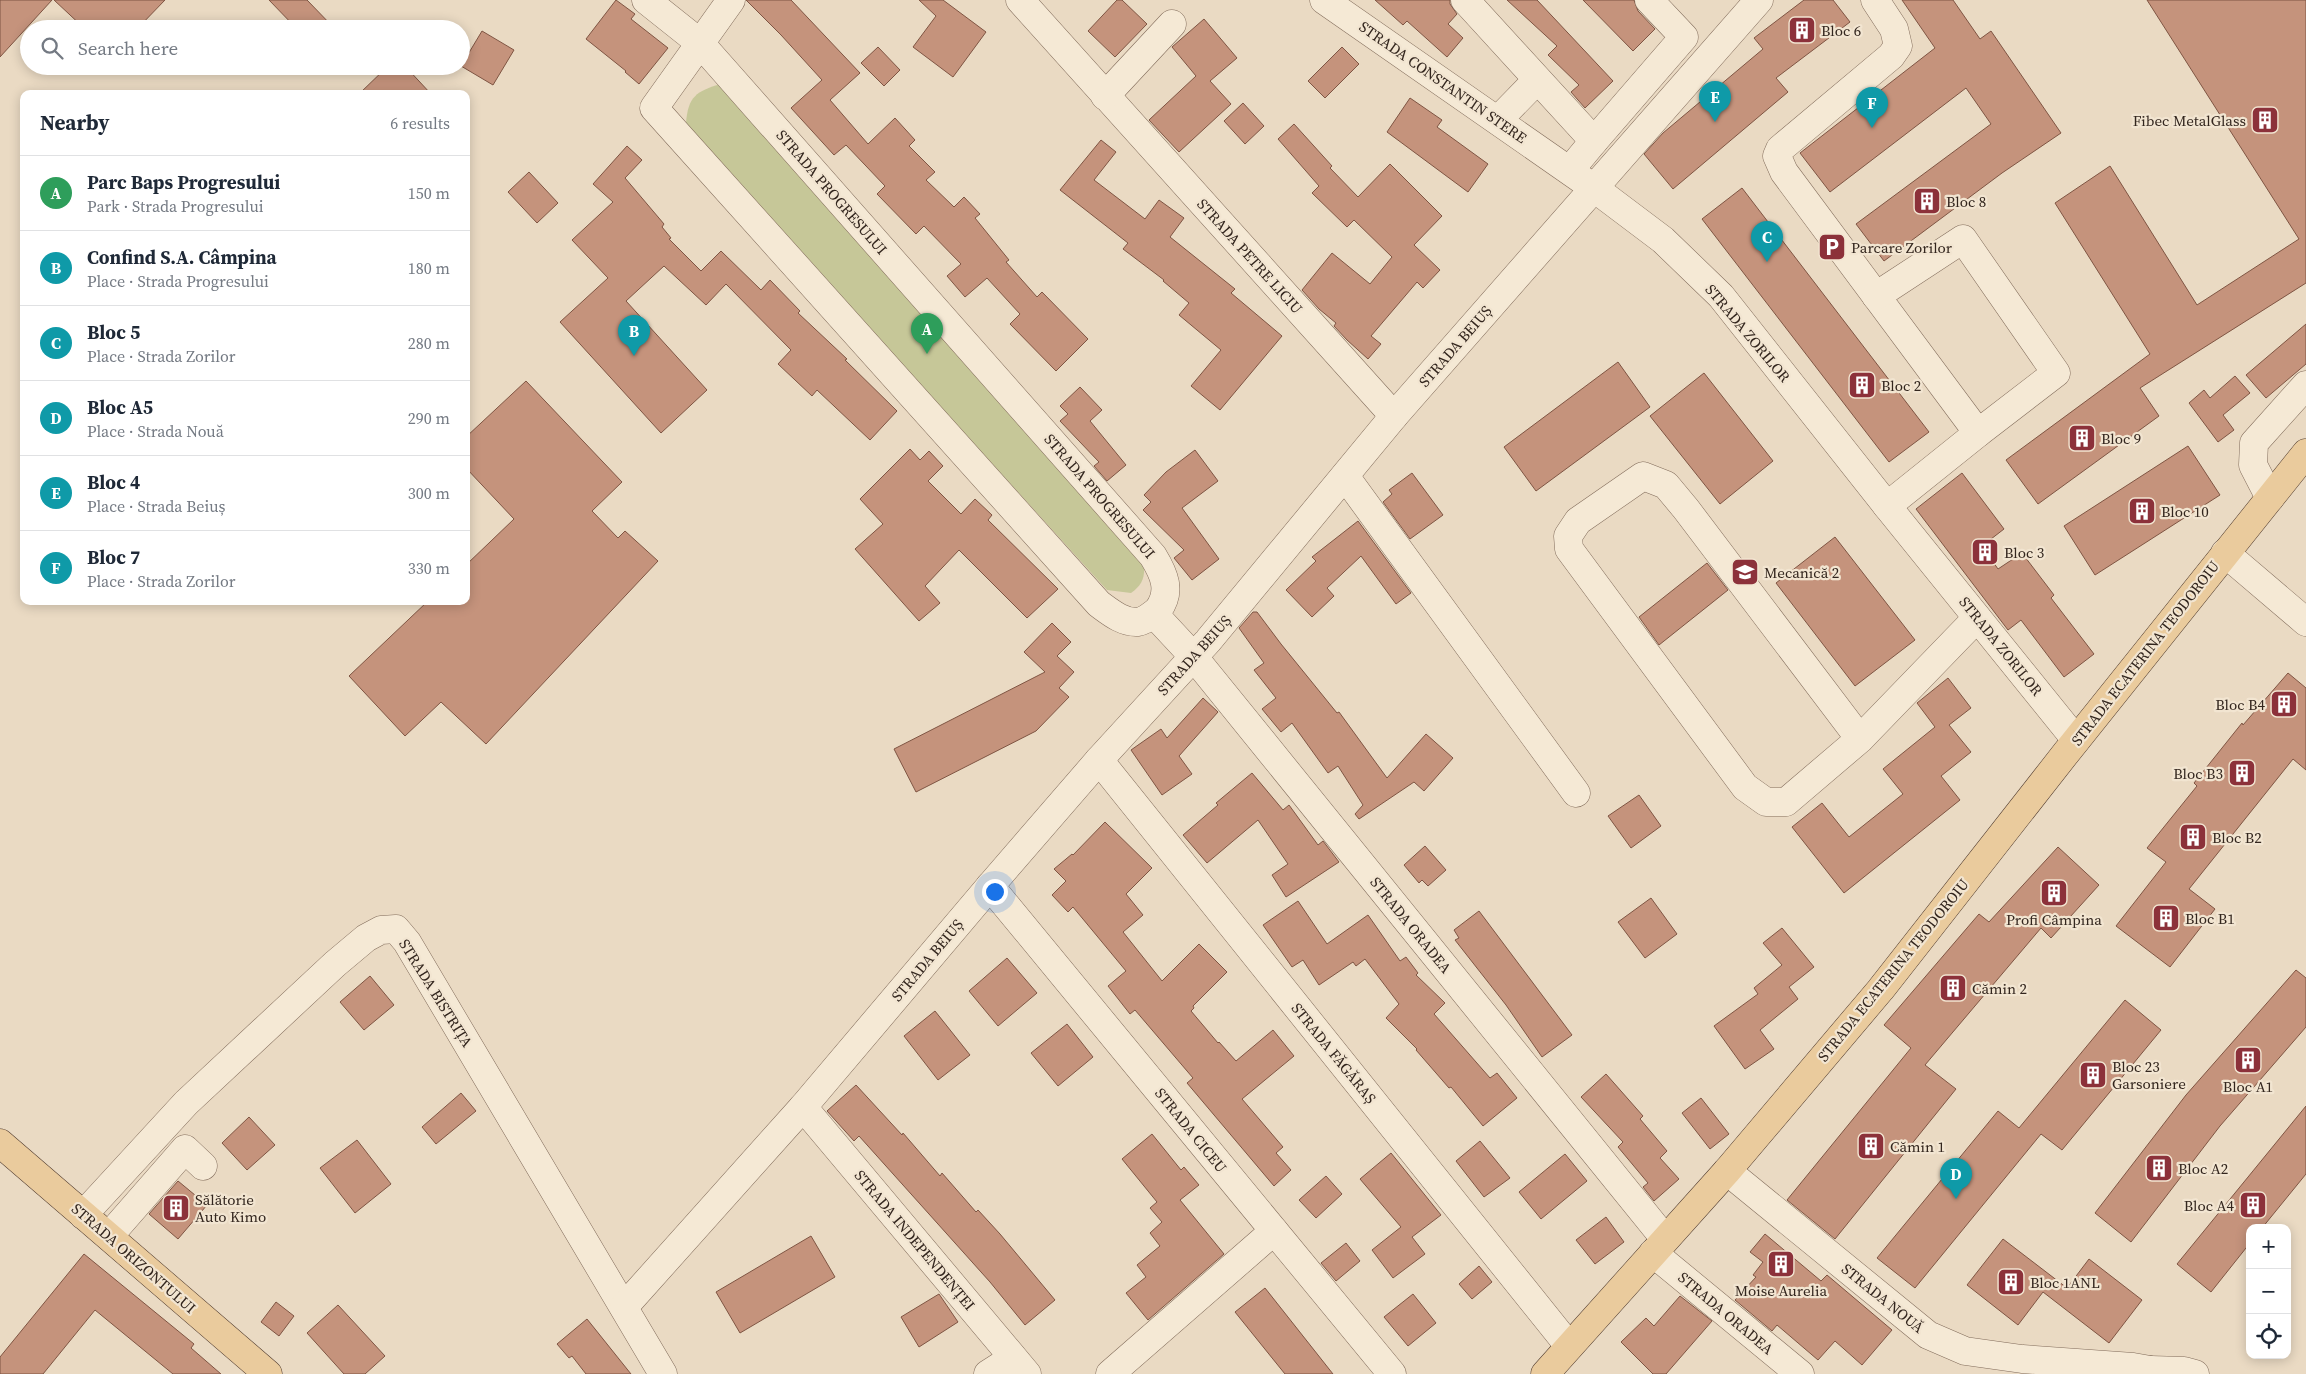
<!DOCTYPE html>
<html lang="en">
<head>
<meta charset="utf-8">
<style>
  :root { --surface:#fff; --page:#f6f6f7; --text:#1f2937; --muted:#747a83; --line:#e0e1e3; --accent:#0f766e }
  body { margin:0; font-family:"Source Serif 4",serif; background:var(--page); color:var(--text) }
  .controls { position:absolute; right:15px; bottom:15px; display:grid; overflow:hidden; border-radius:10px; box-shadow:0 2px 12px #0003 }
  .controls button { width:45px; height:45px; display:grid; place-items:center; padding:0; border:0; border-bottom:1px solid var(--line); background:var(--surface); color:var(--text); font:25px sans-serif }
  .you { position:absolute; left:994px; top:891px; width:18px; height:18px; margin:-12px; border:4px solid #fff; border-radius:50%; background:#1a73e8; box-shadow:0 0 0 8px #1a73e833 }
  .badge { display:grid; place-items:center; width:32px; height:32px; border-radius:50%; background:var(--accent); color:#fff; font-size:16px; font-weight:700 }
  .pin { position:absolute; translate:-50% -41px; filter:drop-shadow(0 1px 2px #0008) }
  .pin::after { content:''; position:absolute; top:26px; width:18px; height:15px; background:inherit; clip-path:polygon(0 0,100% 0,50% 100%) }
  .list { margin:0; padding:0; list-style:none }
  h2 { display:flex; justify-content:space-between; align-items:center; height:65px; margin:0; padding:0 20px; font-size:21px }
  h2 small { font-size:16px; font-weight:400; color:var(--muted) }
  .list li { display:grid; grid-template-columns:32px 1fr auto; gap:15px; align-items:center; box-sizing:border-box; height:75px; padding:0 20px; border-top:1px solid var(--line) }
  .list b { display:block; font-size:19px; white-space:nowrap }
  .list p { margin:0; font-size:16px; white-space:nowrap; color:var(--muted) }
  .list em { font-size:16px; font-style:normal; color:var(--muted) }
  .icon { flex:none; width:28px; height:28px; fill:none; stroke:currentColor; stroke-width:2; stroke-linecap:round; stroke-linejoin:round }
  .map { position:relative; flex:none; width:2306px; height:1374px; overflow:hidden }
  .search { position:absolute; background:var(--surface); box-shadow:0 2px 12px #0003; left:20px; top:20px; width:450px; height:55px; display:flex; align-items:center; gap:12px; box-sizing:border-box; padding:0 18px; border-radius:28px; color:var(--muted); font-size:19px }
  .panel { position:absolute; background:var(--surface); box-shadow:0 2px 12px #0003; left:20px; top:90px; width:450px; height:515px; border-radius:10px }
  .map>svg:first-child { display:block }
  .green { fill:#c6c798 }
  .building { fill:#c5937c; stroke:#7f5543 }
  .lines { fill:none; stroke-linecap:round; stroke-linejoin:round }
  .minor-casing { stroke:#826c5b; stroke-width:29 }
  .major-casing { stroke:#503b2f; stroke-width:29 }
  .minor { stroke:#f5e9d5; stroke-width:28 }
  .major { stroke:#eacb9d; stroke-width:28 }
  .labels { text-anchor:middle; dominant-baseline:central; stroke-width:4.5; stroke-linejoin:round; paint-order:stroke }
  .poi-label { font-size:15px; fill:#33261e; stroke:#f2e5d1; text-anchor:start }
  .street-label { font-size:15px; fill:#33261e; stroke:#f2e5d1 }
</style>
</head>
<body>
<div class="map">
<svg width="2306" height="1374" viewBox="0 0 2306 1374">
  <rect width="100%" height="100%" fill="#eadac3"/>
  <path class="green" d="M721,84l423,480c1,14 -2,21 -13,29l-24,-3 -407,-447 -14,-20c2,-26 10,-32 35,-39z"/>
  <g class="building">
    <path d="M0,0h52l-52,57z"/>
    <path d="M54,0h111l-28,29h-52z"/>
    <path d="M269,0h38l28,29h-38z"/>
    <path d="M616,0l19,14 -4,5 37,29 -29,36 -14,-12 1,-1 -40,-32z"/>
    <path d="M746,0h45l69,73 -30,27 38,44 27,-26 20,22 -6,6 26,26 -9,8 28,27 10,-10 16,17 -5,4 34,42 -3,2 31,35 5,-5 46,47 -32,32 -46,-47 10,-10 -33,-36 -22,19 -18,-21 14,-12 -37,-38 -8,8 -39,-40 8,-8 -39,-41 -12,10 -43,-47 31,-28 -41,-45z"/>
    <path d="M919,0h24l43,32 -33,45 -40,-30 23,-31z"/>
    <path d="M1117,0h5l25,24 -32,33 -27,-26z"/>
    <path d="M1375,0h75v4l7,10 -9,10 15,14 -16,19 -40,-36 -4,4z"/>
    <path d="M1507,0h30l76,81 -28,27 -14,-16 8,-7 -31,-30 9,-9z"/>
    <path d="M1583,0h51l4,11 17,18 -22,22z"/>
    <path d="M1804,0h29l17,22 -74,56 12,14 -115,97 -29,-35 19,-21 100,-84 -9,-11z"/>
    <path d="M1902,0h51l27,39 11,-8 70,102 -59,40 -118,88 -28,-37 135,-100 -25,-36 -136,104 -30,-39 135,-105z"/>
    <path d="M2147,0h159v283l-166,105 19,28 -121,88 -32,-44 144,-106 -95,-151 55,-37 87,139 102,-66z"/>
    <path d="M1204,19l33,39 -27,23 21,23 -52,48 -30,-32 47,-44 -24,-29z"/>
    <path d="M482,31l32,19 -21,35 -32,-19z"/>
    <path d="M878,47l22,23 -16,16 -23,-23z"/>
    <path d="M1342,47l17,17 -34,34 -17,-17z"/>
    <path d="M388,66h17l26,28h-72z"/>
    <path d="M1410,98l32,22 -5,7 51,37 -20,28 -81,-60z"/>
    <path d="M1243,103l21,23 -19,18 -21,-23z"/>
    <path d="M1294,124l38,42 -2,2 28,29 32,-33 52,52 -28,29 26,25 -17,18 -6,-6 -46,54 10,8 -13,15 -21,-19 -13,-14 2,-3 -17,-14 -17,-19 30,-37 38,31 22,-27 -38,-37 -7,7 -35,-34 7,-7 -41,-47z"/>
    <path d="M1101,140l15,12 -22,28 51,39 14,-19 25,18 -14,19 65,52 -4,4 51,43 -62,74 -29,-24 30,-36 -42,-35 10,-12 -26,-22 1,-1 -41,-31 5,-6 -68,-53z"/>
    <path d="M627,146l15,14 -17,18 39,46 -2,3 9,11 -2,1 32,32 20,-20 40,39 9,-10 30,31 -2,2 49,46 -2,1 52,51 -27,29 -53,-50 -5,6 -34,-32 13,-14 -65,-66 -20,21 -42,-39 -38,35 81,89 -46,43 -101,-111 48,-44 -36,-38 41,-38 -20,-18z"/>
    <path d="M529,172l29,31 -21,20 -29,-31z"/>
    <path d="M1742,188l187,244 -40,30 -187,-243z"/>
    <path d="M2306,324v40l-40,34 -20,-23z"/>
    <path d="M1618,362l32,45 -114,84 -32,-44z"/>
    <path d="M1704,373l69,88 -53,43 -70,-88z"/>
    <path d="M2235,376l15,17 -27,22 11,15 -16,12 -29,-39 15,-13 6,8z"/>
    <path d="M526,381l96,101 -30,29 26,27 7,-7 33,30 -172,183 -45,-42 -36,34 -56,-60 79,-75h38v-36l48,-46 -48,-51v-31z"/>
    <path d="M1080,387l22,23 -12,11 36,44 -19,16 -13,-15 5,-4 -39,-41 8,-7 -8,-8z"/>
    <path d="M2188,446l32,49 -125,80 -31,-49z"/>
    <path d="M910,449l10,11 9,-9 14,15 -15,15 33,33 14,-15 17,16 -4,5 70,69 -31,29 -68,-68 -34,36 15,17 -21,18 -64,-72 28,-25 -23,-25z"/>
    <path d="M1195,450l23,31 -36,27 37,51 -27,21 -18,-22 10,-8 -41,-40 8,-8 -7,-7 22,-23z"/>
    <path d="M1412,473l31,42 -33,24 -27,-37 9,-8 -3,-4z"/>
    <path d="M1962,473l42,56 -22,17 16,23 24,-16 32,42 -3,3 43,56 -30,23 -43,-57 -13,10 -92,-121z"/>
    <path d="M1358,521l53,72 -15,11 -35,-48 -34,32 7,8 -22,21 -26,-27 30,-29 -4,-4z"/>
    <path d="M1835,537l80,103 -60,46 -79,-103z"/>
    <path d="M1707,563l21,27 -69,55 -20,-28z"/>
    <path d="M1253,612h4l24,32 56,69 2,-1 48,66 39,-44 27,24 -29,33 -10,-9 -55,37 -4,-5 8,-9 -25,-39 -10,7 -36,-50 -11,9 -19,-23 14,-11 -22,-28 10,-7 -25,-35z"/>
    <path d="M1052,623l19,19 -14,14 17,16 -15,16 10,9 -33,34 -120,61 -22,-43 151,-77 -21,-20z"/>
    <path d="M2288,673l18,15v82l-13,-11 -104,130 26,20 -45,58 -54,-41 50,-64 -19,-14 50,-62 -3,-3 48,-60 1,2z"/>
    <path d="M1948,678l23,30 -22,17 22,27 -30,24 19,24 -116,93 -52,-66 30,-24 27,34 54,-43 -20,-25 52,-42 -18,-24z"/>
    <path d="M1203,698l15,14 -39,44 13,18 -30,21 -31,-45 30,-21 6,9z"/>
    <path d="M1252,773l31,37 6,-5 29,40 5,-4 16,21 -53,35 -14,-22 16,-11 -30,-44 -51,43 -24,-28 35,-30 -2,-2z"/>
    <path d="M1639,795l22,31 -30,22 -23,-32z"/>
    <path d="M1105,822l47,46 -26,26 17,21 -20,17 39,49 37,-37 28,28 -34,34 1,2 -3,3 27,32 1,-1 17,19 37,-31 21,26 -52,43 41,48 -7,6 15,17 -17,16 -87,-103 6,-5 -58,-68 -5,4 -22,-28 18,-15 -53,-64 -5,5 -16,-17 14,-14 -12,-12 18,-15 1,1z"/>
    <path d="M1425,846l21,24 -18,16 -6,-6 -3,3 -15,-18z"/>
    <path d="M2058,847l41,38 -48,53 -10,-10 -116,137 31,24 -121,150 -48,-39 124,-152 -27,-23 95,-111 10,8z"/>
    <path d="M1651,898l26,36 -32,24 -27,-36z"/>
    <path d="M1298,901l29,43 41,-29 32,46 6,-4 12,16 -2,2 29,28 -11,11 56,64 7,-5 20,25 -34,28 -32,-39 -2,1 -33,-38 1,-1 -31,-31 13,-14 -34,-45 -9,7 -3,-4 -34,23 -16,-25 -11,7 -29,-42z"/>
    <path d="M1479,911l93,124 -30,22 -36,-52 -51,-65 4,-2 -5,-8z"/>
    <path d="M1782,928l32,39 -25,20 9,12 -38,31 14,19 -29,20 -31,-43 44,-32 -4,-6 28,-23 -19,-22z"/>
    <path d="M1007,958l30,35 -39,33 -29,-35z"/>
    <path d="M2296,970l10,8v49l-86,99 -89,116 -36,-29 91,-118z"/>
    <path d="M370,976l24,29 -30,25 -24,-28z"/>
    <path d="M2125,1000l36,30 -99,120 -21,-16 -126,154 -38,-30 121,-147 21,17z"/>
    <path d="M935,1011l35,44 -32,25 -34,-44z"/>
    <path d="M1067,1024l26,33 -35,29 -27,-33z"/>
    <path d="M1606,1074l37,42 -3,3 27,32 -7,7 19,21 -25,22 -11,-14 5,-4 -30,-36 5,-5 -42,-45z"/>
    <path d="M856,1085l46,50 1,-2 37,43 2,-3 34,39 2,-2 22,24 55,66 -30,25 -35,-43 -131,-146 -5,5 -27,-30z"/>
    <path d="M461,1093l15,18 -40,33 -14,-17z"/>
    <path d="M1701,1098l28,36 -19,15 -28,-36z"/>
    <path d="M2306,1106v68l-44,54h-12v15l-39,49 -34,-28z"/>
    <path d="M249,1117l26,28 -28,25 -25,-27z"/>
    <path d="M1152,1134l29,36 3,-3 15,18 -19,15 44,54 -76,66 -22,-27 20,-16 -9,-12 23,-19 -10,-13 12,-11 -12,-14 7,-6 -35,-43z"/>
    <path d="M357,1140l34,44 -36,29 -35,-45z"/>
    <path d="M1480,1141l30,37 -26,19 -28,-36z"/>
    <path d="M1391,1153l50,62 -29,22 13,17 -32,24 -21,-28 29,-23 -41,-48z"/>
    <path d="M1565,1154l22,27 -46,38 -22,-27z"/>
    <path d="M1326,1176l16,18 -26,24 -17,-18z"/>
    <path d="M178,1181l29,24 -29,34 -29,-25z"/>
    <path d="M1606,1217l18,25 -29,22 -19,-24z"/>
    <path d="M1765,1234l56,47 6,-6 65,55 -30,35 -27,-24 -17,19 -41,-35 -5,6 -37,-31 21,-23 -3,-2 10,-13 -13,-10z"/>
    <path d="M811,1236l24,41 -95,56 -24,-41z"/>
    <path d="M2003,1239l64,49 22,-29 53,41 -33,43 -66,-51 -25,33 -51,-40z"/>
    <path d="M1346,1243l14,18 -24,20 -15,-18z"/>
    <path d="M84,1254l110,90 -3,4 30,26h-48l-78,-64 -52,64h-43v-17z"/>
    <path d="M1479,1266l13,16 -20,17 -13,-15z"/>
    <path d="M1265,1288l68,86h-48l-50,-62z"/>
    <path d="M939,1294l19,28 -39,25 -18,-30z"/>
    <path d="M1413,1294l23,29 -28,23 -24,-29z"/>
    <path d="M1680,1296l32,25 -46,53h-13l-32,-32 25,-24 8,8z"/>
    <path d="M276,1302l18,14 -15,20 -18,-14z"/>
    <path d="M338,1305l47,51 -20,18h-21l-37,-41z"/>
    <path d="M587,1319l44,55h-45l-14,-18 -3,2 -12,-14z"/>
  </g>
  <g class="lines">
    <g class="minor-casing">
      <g id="minor">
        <path d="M646,0l54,43 453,513c11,18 19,35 5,54 -4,4 -14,11 -20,12 -15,1 -28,-10 -39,-18l-445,-496 77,-108"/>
        <path d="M1020,0l374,416"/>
        <path d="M1324,0l270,188 69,52 58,56 166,210 189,234"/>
        <path d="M1465,0l129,141 -24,29"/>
        <path d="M1875,0l19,29 4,17 -7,10 -111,93 -3,7 7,16 194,261 -91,73"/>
        <path d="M1105,96l67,-72"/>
        <path d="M1498,120l39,-40"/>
        <path d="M1594,141l90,-104 -35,-37"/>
        <path d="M1876,296l87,-57 93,134 -78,60"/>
        <path d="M1345,476l231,317"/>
        <path d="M2270,498l-17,-33 1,-22 52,-58"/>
        <path d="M2225,553l81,69"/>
        <path d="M1154,614l39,42 472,583"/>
        <path d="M1860,739l-174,-230 -20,-24 -23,-9 -65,45 -10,15 1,13 176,238 21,15h20l74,-63 117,-121"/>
        <path d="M1099,760l470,586"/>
        <path d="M990,886l402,488"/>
        <path d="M803,1107l224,267"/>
        <path d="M1727,1171l201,164 37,16 57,8 111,8 17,3 6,4"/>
        <path d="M83,1215l103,-112 149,-139 31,-26 15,-8 15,-1 11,13 256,432"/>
        <path d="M109,1236l76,-87 18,17"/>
        <path d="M1653,1253l147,121"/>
        <path d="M624,1307l179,-200 187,-221 109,-126 109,-119 186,-225 365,-416"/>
        <path d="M2150,1370l34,1 11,3"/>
        <path d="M988,1374l25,-16"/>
        <path d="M1110,1374l164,-143"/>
      </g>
    </g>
    <g class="major-casing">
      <g id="major">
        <path d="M0,1143l268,231"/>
        <path d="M1545,1374l182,-203 154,-182 185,-236 240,-300"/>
      </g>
    </g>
    <use href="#minor" class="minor"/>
    <use href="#major" class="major"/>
  </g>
  <defs>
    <g id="building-square" transform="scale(1.4375)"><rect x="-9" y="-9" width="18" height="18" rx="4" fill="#8c313a" stroke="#f2e5d1"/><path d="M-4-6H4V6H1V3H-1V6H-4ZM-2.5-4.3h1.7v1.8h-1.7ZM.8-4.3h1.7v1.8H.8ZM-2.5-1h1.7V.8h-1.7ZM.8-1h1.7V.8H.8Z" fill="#fff"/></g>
    <g id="parking-square" transform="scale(1.4375)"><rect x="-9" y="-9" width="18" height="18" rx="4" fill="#8c313a" stroke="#f2e5d1"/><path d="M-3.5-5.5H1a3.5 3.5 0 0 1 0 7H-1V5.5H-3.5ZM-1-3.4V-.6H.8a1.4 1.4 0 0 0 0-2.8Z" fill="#fff"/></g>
    <g id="school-square" transform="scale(1.4375)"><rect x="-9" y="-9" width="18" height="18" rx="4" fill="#8c313a" stroke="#f2e5d1"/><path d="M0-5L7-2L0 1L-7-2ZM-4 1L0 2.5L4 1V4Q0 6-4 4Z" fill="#fff"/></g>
  </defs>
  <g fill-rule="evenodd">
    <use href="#building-square" x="1802" y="30"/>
    <use href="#building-square" x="2265" y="120"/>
    <use href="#building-square" x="1927" y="201"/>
    <use href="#parking-square" x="1832" y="247"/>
    <use href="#building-square" x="1862" y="385"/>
    <use href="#building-square" x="2082" y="438"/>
    <use href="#building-square" x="2142" y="511"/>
    <use href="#building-square" x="1985" y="552"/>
    <use href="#school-square" x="1745" y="572"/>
    <use href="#building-square" x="2284" y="704"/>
    <use href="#building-square" x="2242" y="773"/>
    <use href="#building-square" x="2193" y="837"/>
    <use href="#building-square" x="2054" y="893"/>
    <use href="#building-square" x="2166" y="918"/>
    <use href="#building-square" x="1953" y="988"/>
    <use href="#building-square" x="2248" y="1060"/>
    <use href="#building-square" x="2093" y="1075"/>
    <use href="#building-square" x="1871" y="1146"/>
    <use href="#building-square" x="2159" y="1168"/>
    <use href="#building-square" x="2253" y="1205"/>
    <use href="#building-square" x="176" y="1208"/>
    <use href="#building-square" x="1781" y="1264"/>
    <use href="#building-square" x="2011" y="1282"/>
  </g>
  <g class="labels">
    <g class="poi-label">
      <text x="1821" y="30">Bloc 6</text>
      <text x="2246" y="120" text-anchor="end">Fibec MetalGlass</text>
      <text x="1946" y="201">Bloc 8</text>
      <text x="1851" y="247">Parcare Zorilor</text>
      <text x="1881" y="385">Bloc 2</text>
      <text x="2101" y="438">Bloc 9</text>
      <text x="2161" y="511">Bloc 10</text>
      <text x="2004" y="552">Bloc 3</text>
      <text x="1764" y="572">Mecanică 2</text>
      <text x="2265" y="704" text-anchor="end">Bloc B4</text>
      <text x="2223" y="773" text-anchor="end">Bloc B3</text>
      <text x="2212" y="837">Bloc B2</text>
      <text x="2185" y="918">Bloc B1</text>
      <text x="2054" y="919" text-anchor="middle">Profi Câmpina</text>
      <text x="1972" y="988">Cămin 2</text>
      <text x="2112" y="1066">Bloc 23<tspan x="2112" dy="17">Garsoniere</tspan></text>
      <text x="2248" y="1086" text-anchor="middle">Bloc A1</text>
      <text x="1890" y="1146">Cămin 1</text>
      <text x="2178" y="1168">Bloc A2</text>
      <text x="195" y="1199">Sălătorie<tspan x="195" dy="17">Auto Kimo</tspan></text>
      <text x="2234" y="1205" text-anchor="end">Bloc A4</text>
      <text x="2030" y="1282">Bloc 1ANL</text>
      <text x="1781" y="1290" text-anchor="middle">Moise Aurelia</text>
    </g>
    <g class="street-label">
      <text transform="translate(1443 82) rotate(35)">STRADA CONSTANTIN STERE</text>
      <text transform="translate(832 192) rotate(49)">STRADA PROGRESULUI</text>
      <text transform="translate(1250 256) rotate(48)">STRADA PETRE LICIU</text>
      <text transform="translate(1748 333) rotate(50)">STRADA ZORILOR</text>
      <text transform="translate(1455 346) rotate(-49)">STRADA BEIUȘ</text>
      <text transform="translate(1100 496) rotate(49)">STRADA PROGRESULUI</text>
      <text transform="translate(2001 646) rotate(51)">STRADA ZORILOR</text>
      <text transform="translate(2145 653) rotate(-52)">STRADA ECATERINA TEODOROIU</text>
      <text transform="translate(1194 655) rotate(-48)">STRADA BEIUȘ</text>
      <text transform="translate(1411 925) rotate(51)">STRADA ORADEA</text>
      <text transform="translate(927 960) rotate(-50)">STRADA BEIUȘ</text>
      <text transform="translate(1893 970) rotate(-51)">STRADA ECATERINA TEODOROIU</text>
      <text transform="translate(436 993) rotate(58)">STRADA BISTRIȚA</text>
      <text transform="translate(1334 1053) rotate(51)">STRADA FĂGĂRAȘ</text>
      <text transform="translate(1191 1130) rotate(51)">STRADA CICEU</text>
      <text transform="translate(915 1240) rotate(50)">STRADA INDEPENDENȚEI</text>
      <text transform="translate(134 1258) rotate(41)">STRADA ORIZONTULUI</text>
      <text transform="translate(1883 1298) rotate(39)">STRADA NOUĂ</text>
      <text transform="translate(1726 1313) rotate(40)">STRADA ORADEA</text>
    </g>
  </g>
</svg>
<div class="controls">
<button>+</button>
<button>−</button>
<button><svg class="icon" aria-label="locate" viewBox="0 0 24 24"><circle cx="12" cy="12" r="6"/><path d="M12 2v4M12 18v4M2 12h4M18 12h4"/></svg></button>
</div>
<div class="you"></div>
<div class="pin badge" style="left:927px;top:354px;background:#2e9e5b">A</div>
<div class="pin badge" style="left:634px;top:356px;background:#0f9aa8">B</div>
<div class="pin badge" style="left:1767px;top:262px;background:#0f9aa8">C</div>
<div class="pin badge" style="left:1956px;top:1199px;background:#0f9aa8">D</div>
<div class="pin badge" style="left:1715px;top:122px;background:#0f9aa8">E</div>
<div class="pin badge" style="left:1872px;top:128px;background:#0f9aa8">F</div>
<div class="search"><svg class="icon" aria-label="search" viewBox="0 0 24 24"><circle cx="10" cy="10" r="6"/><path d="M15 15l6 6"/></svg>Search here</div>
<section class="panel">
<h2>Nearby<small>6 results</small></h2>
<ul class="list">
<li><span class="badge" style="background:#2e9e5b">A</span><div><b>Parc Baps Progresului</b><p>Park · Strada Progresului</p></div><em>150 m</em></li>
<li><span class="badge" style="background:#0f9aa8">B</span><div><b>Confind S.A. Câmpina</b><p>Place · Strada Progresului</p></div><em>180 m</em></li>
<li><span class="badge" style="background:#0f9aa8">C</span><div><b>Bloc 5</b><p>Place · Strada Zorilor</p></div><em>280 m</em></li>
<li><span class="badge" style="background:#0f9aa8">D</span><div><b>Bloc A5</b><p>Place · Strada Nouă</p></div><em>290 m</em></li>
<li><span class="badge" style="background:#0f9aa8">E</span><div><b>Bloc 4</b><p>Place · Strada Beiuș</p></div><em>300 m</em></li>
<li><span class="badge" style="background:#0f9aa8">F</span><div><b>Bloc 7</b><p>Place · Strada Zorilor</p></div><em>330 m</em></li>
</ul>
</section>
</div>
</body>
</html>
